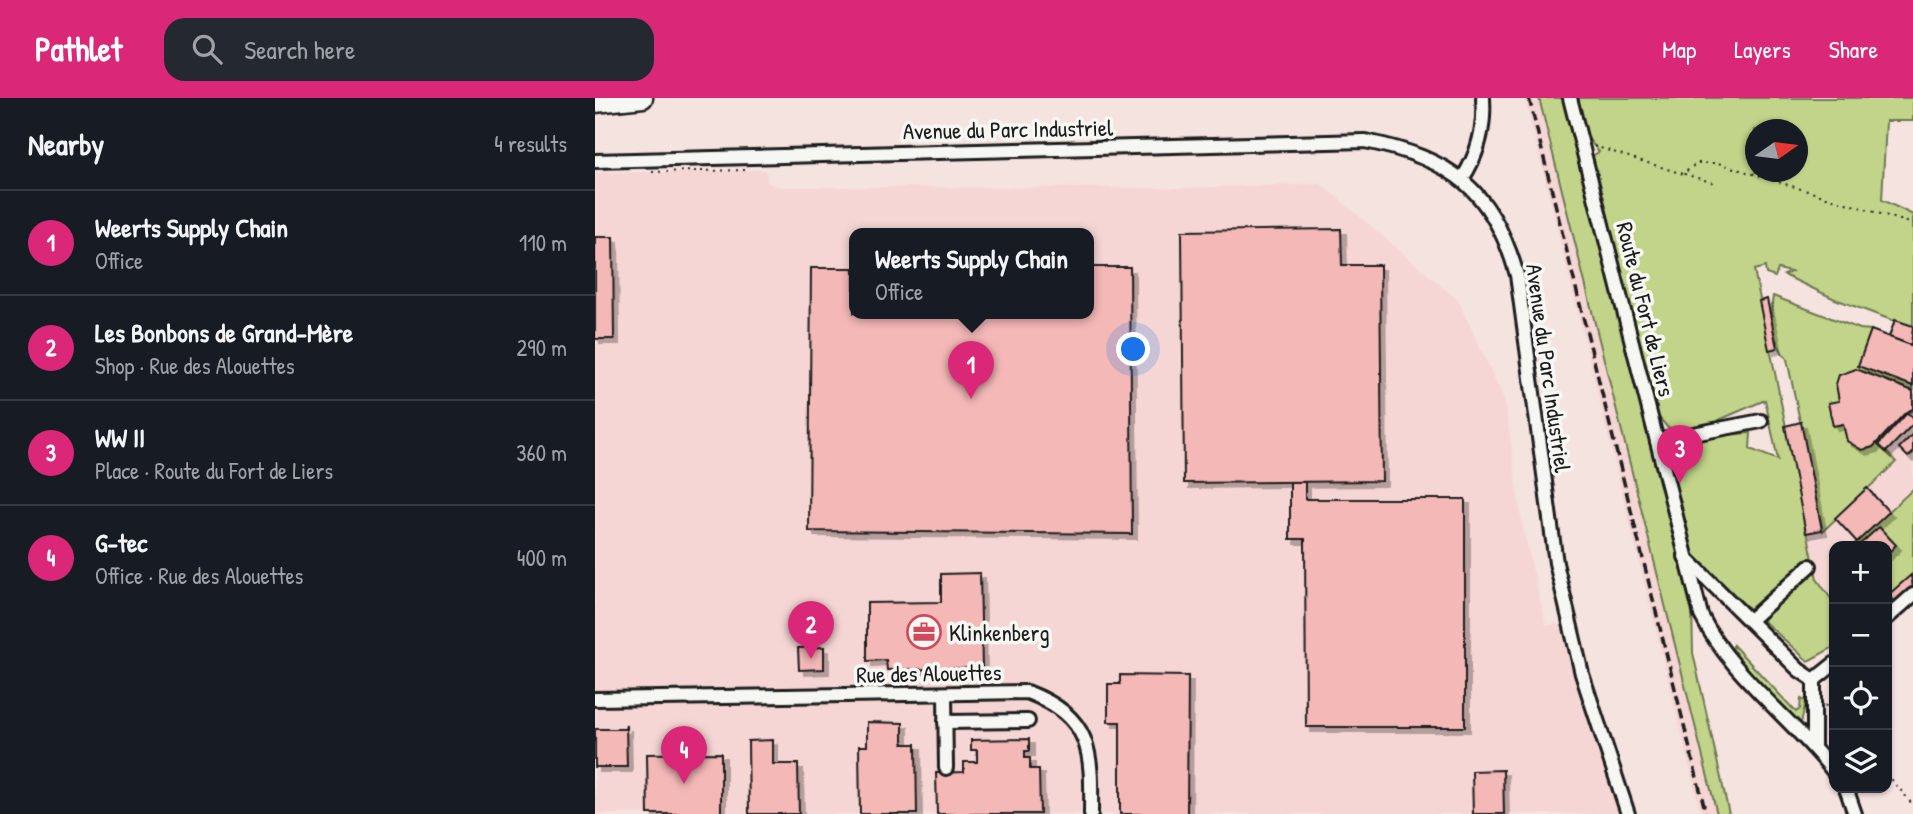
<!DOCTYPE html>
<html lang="en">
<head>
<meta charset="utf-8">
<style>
  :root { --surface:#171b24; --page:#242831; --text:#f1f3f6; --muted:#9ea1a6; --line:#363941; --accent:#db2777 }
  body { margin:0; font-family:"Patrick Hand",sans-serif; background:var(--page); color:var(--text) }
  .controls { position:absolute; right:21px; bottom:21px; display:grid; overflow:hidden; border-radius:14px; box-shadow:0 2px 5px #0004 }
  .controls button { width:63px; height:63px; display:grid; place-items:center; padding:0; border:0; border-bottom:2px solid var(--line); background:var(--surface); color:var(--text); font:35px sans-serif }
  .compass { position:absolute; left:1150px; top:21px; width:63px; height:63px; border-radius:50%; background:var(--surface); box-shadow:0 2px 5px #0004; rotate:76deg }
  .you { position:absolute; left:539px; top:252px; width:24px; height:24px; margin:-18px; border:5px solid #fff; border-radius:50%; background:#1a73e8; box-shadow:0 0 0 10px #1a73e833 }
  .badge { display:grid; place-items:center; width:46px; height:46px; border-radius:50%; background:var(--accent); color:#fff; font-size:23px; font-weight:700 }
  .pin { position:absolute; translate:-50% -58px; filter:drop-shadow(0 2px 4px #0008) }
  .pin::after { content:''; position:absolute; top:37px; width:24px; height:21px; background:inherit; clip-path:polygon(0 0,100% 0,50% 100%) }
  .popup { position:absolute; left:254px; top:130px; width:245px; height:91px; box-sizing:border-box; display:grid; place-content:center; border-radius:14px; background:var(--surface); filter:drop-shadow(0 2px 5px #0005); font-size:23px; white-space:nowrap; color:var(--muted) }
  .popup b { font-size:26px; color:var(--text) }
  .popup::after { content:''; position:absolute; left:50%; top:100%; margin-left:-14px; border:14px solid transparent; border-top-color:var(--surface) }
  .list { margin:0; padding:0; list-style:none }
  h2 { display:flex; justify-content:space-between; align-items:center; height:91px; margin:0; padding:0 28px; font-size:30px }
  h2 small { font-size:23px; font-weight:400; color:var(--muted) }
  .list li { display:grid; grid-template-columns:46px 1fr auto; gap:21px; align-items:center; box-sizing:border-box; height:105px; padding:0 28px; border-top:2px solid var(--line) }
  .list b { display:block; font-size:26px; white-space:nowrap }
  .list p { margin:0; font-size:23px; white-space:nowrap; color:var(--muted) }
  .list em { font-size:23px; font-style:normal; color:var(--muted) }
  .icon { flex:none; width:38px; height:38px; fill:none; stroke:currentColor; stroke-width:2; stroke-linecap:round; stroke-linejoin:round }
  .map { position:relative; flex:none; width:1318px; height:716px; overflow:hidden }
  header { display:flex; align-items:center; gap:42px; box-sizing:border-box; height:98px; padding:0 35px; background:var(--accent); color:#fff }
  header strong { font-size:33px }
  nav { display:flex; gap:38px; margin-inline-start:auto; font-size:24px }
  .search { width:490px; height:63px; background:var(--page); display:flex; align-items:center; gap:18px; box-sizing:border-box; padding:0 24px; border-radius:21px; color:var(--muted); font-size:26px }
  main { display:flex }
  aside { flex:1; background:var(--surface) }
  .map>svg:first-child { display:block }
  .built { fill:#f5d6d4; fill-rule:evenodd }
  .green { fill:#c1d489; stroke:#6e7852; stroke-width:2; fill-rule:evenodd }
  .building { fill:#f4b8b7; stroke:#1c1c1c; stroke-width:2; filter:url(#shadow) }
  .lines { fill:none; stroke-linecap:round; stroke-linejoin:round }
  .minor-casing { stroke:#1c1c1c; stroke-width:18 }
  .highway-casing { stroke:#1c1c1c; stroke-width:23 }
  .path { stroke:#1c1c1c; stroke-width:2; stroke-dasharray:2 5; stroke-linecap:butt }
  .minor { stroke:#f6f6f2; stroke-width:12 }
  .highway { stroke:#f6f6f2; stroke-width:18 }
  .rail { stroke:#1c1c1c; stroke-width:3.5; stroke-dasharray:10 5; stroke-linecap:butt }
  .labels { text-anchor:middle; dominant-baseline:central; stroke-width:7; stroke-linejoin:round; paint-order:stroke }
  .street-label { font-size:23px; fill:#1c1c1c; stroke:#f6f6f2 }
  .poi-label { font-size:23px; fill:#1c1c1c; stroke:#f6f6f2; text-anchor:start }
</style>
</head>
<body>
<header>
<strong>Pathlet</strong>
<div class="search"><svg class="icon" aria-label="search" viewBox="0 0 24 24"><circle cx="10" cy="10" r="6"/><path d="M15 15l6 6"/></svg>Search here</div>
<nav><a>Map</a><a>Layers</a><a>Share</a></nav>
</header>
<main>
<aside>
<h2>Nearby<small>4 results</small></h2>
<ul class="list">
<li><span class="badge">1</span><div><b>Weerts Supply Chain</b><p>Office</p></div><em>110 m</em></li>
<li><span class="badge">2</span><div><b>Les Bonbons de Grand-Mère</b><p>Shop · Rue des Alouettes</p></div><em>290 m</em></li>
<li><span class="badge">3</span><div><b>WW II</b><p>Place · Route du Fort de Liers</p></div><em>360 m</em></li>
<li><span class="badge">4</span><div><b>G-tec</b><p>Office · Rue des Alouettes</p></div><em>400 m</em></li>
</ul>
</aside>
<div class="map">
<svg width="1318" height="716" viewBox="0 0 1318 716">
  <defs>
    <filter id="shadow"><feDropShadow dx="5" dy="5" stdDeviation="0" flood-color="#0004"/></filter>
  </defs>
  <rect width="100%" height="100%" fill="#f5e3e0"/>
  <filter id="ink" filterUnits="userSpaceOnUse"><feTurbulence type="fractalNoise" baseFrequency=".0143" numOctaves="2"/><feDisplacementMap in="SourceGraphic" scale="14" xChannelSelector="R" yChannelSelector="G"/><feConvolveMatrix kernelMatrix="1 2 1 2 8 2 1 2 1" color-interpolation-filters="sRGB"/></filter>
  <g filter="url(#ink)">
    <g class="built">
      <path d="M930,0h14l178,716h-16z"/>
      <path d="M171,72l1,13 13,4 403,1 138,-4 137,116 47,101 17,123 24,101 30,-2 17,66 41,125h-1036l-3,-3v-638zM259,135h234v80h-234z"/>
      <path d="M1318,313v191l-26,23v-79h-53v72l-18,-26 1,-14 -32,-152 16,-4 23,109 72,-69 -18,-17 29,-32z"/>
    </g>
    <g class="green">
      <path d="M944,0h26l127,504 1,51 36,161h-12z"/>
      <path d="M981,0h337v23h-27l-4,79 31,15v113l-78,-29 -51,-24 7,-3 -13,-3 -3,8 -9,-3 -1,-7 -11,3 63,309 17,24v44l-26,14 -60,-54 -11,-5 -44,-46 -3,-7c-5,-16 -19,-50 -18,-65 1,-23 21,-24 7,-53l-11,-3 -12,-14 -66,-257 9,-5 -13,-16zM1160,32h42v42h-42zM1170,302l13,60 -28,-11 1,-16 -42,3 10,-10v-6z"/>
      <path d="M1178,198l87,33 11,1 -13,36 55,20v5l-58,-22 -14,26 9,46 18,8 5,-2 33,-35 7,-1 -6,2 -28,31 17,18 -73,69 -36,-172c-14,-17 -18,-41 -14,-63z"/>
      <path d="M1318,391v95l-26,24v-62h-35z"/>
      <path d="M1138,547l63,67 4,-3 1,-10 5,2 -5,22 -8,-4 -58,-61 -3,-4z"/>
    </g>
    <g class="building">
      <path d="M746,131l1,36h38l2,216 -198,2 -2,-252z"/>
      <path d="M0,139h18l1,102h-19z"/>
      <path d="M493,169h42l2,267 -323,-3 2,-263h43v45h234z"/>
      <path d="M1172,201l10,49 -8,2 -10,-49z"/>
      <path d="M1300,222l18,6 -2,19 -22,-8z"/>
      <path d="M1276,232l42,16v40l-55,-20z"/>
      <path d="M1261,271l57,22v18l-7,3 -33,35 -11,3 -15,-9 -4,-17 -10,2 -5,-23 11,-2 -3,-17 3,-9z"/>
      <path d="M1312,315l6,4v7l-27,28 -8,-7z"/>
      <path d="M1206,324l21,108 -16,3 -21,-107z"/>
      <path d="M1318,336v19l-5,4 -9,-9z"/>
      <path d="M695,384h15v17h160v228h-159l-1,-188h-15z"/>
      <path d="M1272,390l22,24 -32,30 -22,-24z"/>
      <path d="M1284,429l17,18 -9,9v-8h-29z"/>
      <path d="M385,475l2,95 -95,2 -1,-10 -19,1v-58l74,-1v-28z"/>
      <path d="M1316,477l2,13 -18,15 -7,-8z"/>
      <path d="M229,549v22l-25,1 -1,-22z"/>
      <path d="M525,577l68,1 -1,138h-67v-92h-12v-38h12z"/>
      <path d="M272,624l36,1v21h13l1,70h-57l-1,-68h8z"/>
      <path d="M31,627l1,42h-32v-38h30z"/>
      <path d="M434,641v12h-4v7h5v11h9l1,45h-103l-1,-41 28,-1v-10h13v-12h-6v-10z"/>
      <path d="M178,642v24h25l1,50h-50l-1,-73z"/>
      <path d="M126,655v61h-73l-1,-60z"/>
      <path d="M908,672l1,44h-31l-1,-43z"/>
    </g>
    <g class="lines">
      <g class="minor-casing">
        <g id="minor">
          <path d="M975,0l131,517c28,59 93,105 133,157"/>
          <path d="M0,63l770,-20c87,17 128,49 152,134l39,288 26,111 46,140"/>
          <path d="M867,81c16,-24 23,-51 21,-81"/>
          <path d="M1062,343l104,-20"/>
          <path d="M1090,459l114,113 15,10v67"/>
          <path d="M1292,520l26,-23"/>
          <path d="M1155,522l60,-54"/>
          <path d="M1219,582l20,-16"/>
          <path d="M350,596l1,74"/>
          <path d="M0,601l432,-7c65,25 65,59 64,122"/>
          <path d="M350,624l83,-1"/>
          <path d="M1251,690l9,26"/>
        </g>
      </g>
      <g class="highway-casing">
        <path id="highway" d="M0,5l48,-5"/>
      </g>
      <g class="path">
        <path d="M999,48l89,28 14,-11h21l195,61"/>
        <path d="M57,74l96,-2"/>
        <path d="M1089,76l30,9"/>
        <path d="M1230,607l9,10"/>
        <path d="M1292,676l26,31"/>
      </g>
      <use href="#minor" class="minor"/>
      <use href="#highway" class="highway"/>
      <path class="rail" d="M934,0l177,716"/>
    </g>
  </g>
  <defs>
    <g id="office-ring" transform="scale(1.75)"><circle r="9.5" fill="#f6f6f2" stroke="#d1495b" stroke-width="1.5"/><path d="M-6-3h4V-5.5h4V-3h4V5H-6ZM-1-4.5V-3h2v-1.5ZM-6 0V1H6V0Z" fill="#d1495b"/></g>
  </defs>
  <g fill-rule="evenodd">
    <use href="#office-ring" x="329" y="534"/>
  </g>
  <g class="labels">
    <g class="street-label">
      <text transform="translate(413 31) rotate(-1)">Avenue du Parc Industriel</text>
      <text transform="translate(1051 211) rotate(76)">Route du Fort de Liers</text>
      <text transform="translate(954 270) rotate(82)">Avenue du Parc Industriel</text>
      <text transform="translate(334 575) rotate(-1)">Rue des Alouettes</text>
    </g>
    <g class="poi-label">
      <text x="354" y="534">Klinkenberg</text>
    </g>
  </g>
</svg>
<div class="controls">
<button>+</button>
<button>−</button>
<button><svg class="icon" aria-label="locate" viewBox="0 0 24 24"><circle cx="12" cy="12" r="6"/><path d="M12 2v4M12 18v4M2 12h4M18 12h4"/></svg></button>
<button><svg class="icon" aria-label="layers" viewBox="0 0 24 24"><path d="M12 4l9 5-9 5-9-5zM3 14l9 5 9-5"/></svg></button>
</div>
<svg class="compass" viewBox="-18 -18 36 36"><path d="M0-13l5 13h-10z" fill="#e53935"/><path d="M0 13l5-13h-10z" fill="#9ea1a6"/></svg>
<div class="you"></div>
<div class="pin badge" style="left:376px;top:301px">1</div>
<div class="popup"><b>Weerts Supply Chain</b>Office</div>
<div class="pin badge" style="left:216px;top:561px">2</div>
<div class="pin badge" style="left:1085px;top:385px">3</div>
<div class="pin badge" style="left:89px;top:686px">4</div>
</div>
</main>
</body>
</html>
